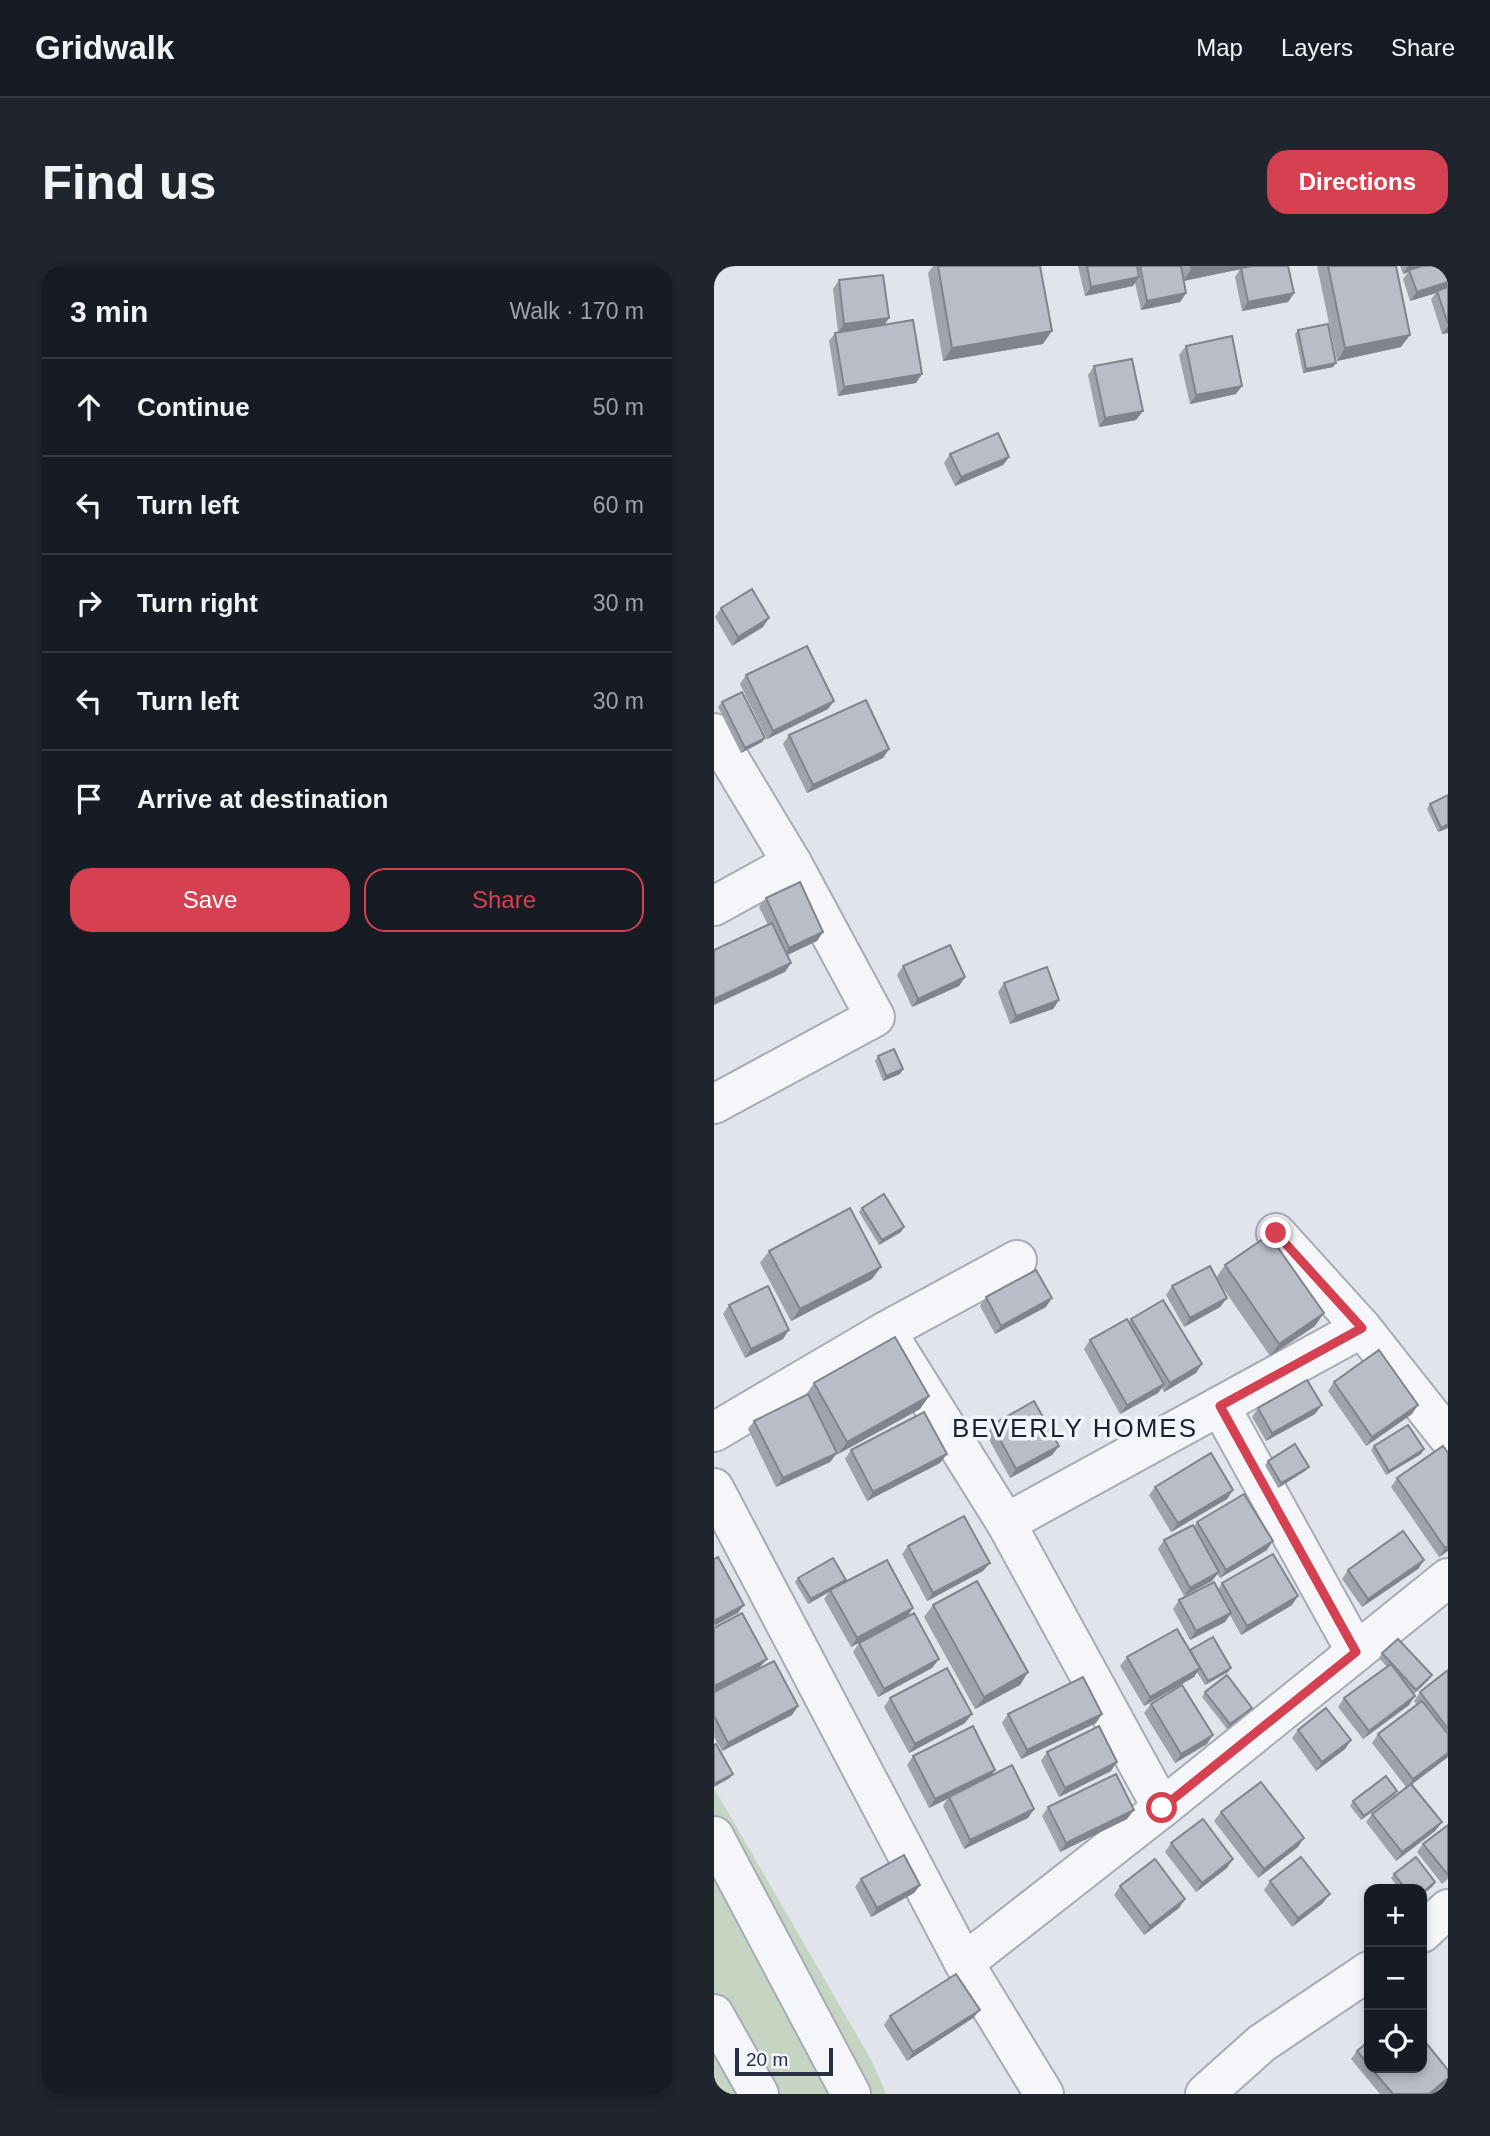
<!DOCTYPE html>
<html lang="en">
<head>
<meta charset="utf-8">
<style>
  :root { --surface:#171b24; --page:#20242c; --text:#f1f3f6; --muted:#9ea1a6; --line:#363941; --accent:#d54151 }
  body { margin:0; font-family:Helvetica,sans-serif; background:var(--page); color:var(--text) }
  .controls { position:absolute; right:21px; bottom:21px; display:grid; overflow:hidden; border-radius:14px; box-shadow:0 4px 10px #0003 }
  .controls button { width:63px; height:63px; display:grid; place-items:center; padding:0; border:0; border-bottom:2px solid var(--line); background:var(--surface); color:var(--text); font:35px sans-serif }
  .scale { position:absolute; left:21px; bottom:18px; width:98px; box-sizing:border-box; padding-left:7px; border:4px solid #283143; border-top:0; font-size:19px; line-height:24px; white-space:nowrap; color:#283143; -webkit-text-stroke:5px #f1f4f8; paint-order:stroke }
  .stop { position:absolute; width:21px; height:21px; margin:-16px; border:5px solid #d54151; border-radius:50%; background:#fff }
  .stop.end { background:#d54151; border-color:#fff; box-shadow:0 2px 7px #0008 }
  .list { margin:0; padding:0; list-style:none }
  h2 { display:flex; justify-content:space-between; align-items:center; height:91px; margin:0; padding:0 28px; font-size:30px }
  h2 small { font-size:23px; font-weight:400; color:var(--muted) }
  .list li { display:grid; grid-template-columns:46px 1fr auto; gap:21px; align-items:center; box-sizing:border-box; height:98px; padding:0 28px; border-top:2px solid var(--line) }
  .list b { display:block; font-size:26px; white-space:nowrap }
  .list em { font-size:23px; font-style:normal; color:var(--muted) }
  .actions { display:flex; gap:14px; padding:21px 28px }
  .actions a { flex:1; padding:16px 0; border:2px solid var(--accent); border-radius:21px; text-align:center; font-size:24px; color:var(--accent) }
  .actions .main { background:var(--accent); color:#fff }
  .icon { flex:none; width:38px; height:38px; fill:none; stroke:currentColor; stroke-width:2; stroke-linecap:round; stroke-linejoin:round }
  .map { position:relative; flex:none; width:734px; height:1828px; overflow:hidden; border-radius:21px }
  header { display:flex; align-items:center; gap:42px; box-sizing:border-box; height:98px; padding:0 35px; background:var(--surface); border-bottom:2px solid var(--line) }
  header strong { font-size:33px }
  nav { display:flex; gap:38px; margin-inline-start:auto; font-size:24px }
  .intro { display:flex; align-items:center; justify-content:space-between; box-sizing:border-box; height:168px; padding:0 42px }
  h1 { margin:0; font-size:49px }
  .button { padding:18px 32px; border-radius:21px; background:var(--accent); color:#fff; font-size:24px; font-weight:700 }
  main { display:flex; gap:42px; padding:0 42px }
  aside { flex:1; background:var(--surface); border-radius:21px; box-shadow:0 4px 10px #0003 }
  .map>svg:first-child { display:block }
  .green { fill:#c6d5c2 }
  .lines { fill:none; stroke-linecap:round; stroke-linejoin:round }
  .minor-casing { stroke:#a6abb5; stroke-width:42 }
  .minor { stroke:#f4f6f9; stroke-width:38 }
  .wall { fill:#9ea3ac }
  .shaded-wall { fill:#81848c }
  .building { fill:#b8bdc8; stroke:#81848c; stroke-width:2 }
  .route { stroke:#d54151; stroke-width:9 }
  .labels { text-anchor:middle; dominant-baseline:central; stroke-width:7; stroke-linejoin:round; paint-order:stroke }
  .neighbourhood-label { font-size:26px; letter-spacing:2px; fill:#1b2234; stroke:#f1f4f8 }
</style>
</head>
<body>
<header>
<strong>Gridwalk</strong>
<nav><a>Map</a><a>Layers</a><a>Share</a></nav>
</header>
<div class="intro"><h1>Find us</h1><a class="button">Directions</a></div>
<main>
<aside>
<h2>3 min<small>Walk · 170 m</small></h2>
<ul class="list">
<li><svg class="icon" aria-label="ahead" viewBox="0 0 24 24"><path d="M12 20V5M6 11l6-6 6 6"/></svg><div><b>Continue</b></div><em>50 m</em></li>
<li><svg class="icon" aria-label="left" viewBox="0 0 24 24"><path d="M17 20v-9H6M10 6l-5 5 5 5"/></svg><div><b>Turn left</b></div><em>60 m</em></li>
<li><svg class="icon" aria-label="right" viewBox="0 0 24 24"><path d="M7 20v-9h11M14 6l5 5-5 5"/></svg><div><b>Turn right</b></div><em>30 m</em></li>
<li><svg class="icon" aria-label="left" viewBox="0 0 24 24"><path d="M17 20v-9H6M10 6l-5 5 5 5"/></svg><div><b>Turn left</b></div><em>30 m</em></li>
<li><svg class="icon" aria-label="arrive" viewBox="0 0 24 24"><path d="M6 21V4h12l-3 4 3 4H6"/></svg><div><b>Arrive at destination</b></div></li>
</ul>
<div class="actions"><a class="main">Save</a><a>Share</a></div>
</aside>
<div class="map">
<svg width="734" height="1828" viewBox="0 0 734 1828">
  <rect width="100%" height="100%" fill="#e1e4eb"/>
  <path class="green" d="M0,1522l159,275 13,31h-172z"/>
  <g class="lines">
    <g class="minor-casing">
      <g id="minor">
        <path d="M0,467l78,130 83,154 -161,87"/>
        <path d="M0,640l78,-43"/>
        <path d="M562,967l86,95 86,109"/>
        <path d="M172,1065l120,192 156,285"/>
        <path d="M506,1140l136,246"/>
        <path d="M0,1166l172,-101 131,-71"/>
        <path d="M0,1222l250,475 80,131"/>
        <path d="M292,1257l356,-195"/>
        <path d="M0,1570l137,258"/>
        <path d="M708,1667l26,-24"/>
        <path d="M250,1697l198,-155 286,-230"/>
        <path d="M0,1748l45,80"/>
        <path d="M491,1828l57,-51 107,-72"/>
      </g>
    </g>
    <use href="#minor" class="minor"/>
  </g>
  <g class="wall">
    <path d="M219,0h5l105,78 -100,17 -15,-88z"/>
    <path d="M364,0h210l6,27 -6,9 -46,9 -7,-34 5,-8 -56,12 2,12 -6,9 -39,8 -6,-27 -2,3 -48,10z"/>
    <path d="M603,0h79l5,81 -64,14z"/>
    <path d="M686,0h48v67l-6,1 -11,-35 5,-6 -26,8 -7,-22 5,-7 -5,2z"/>
    <path d="M125,14l46,45 31,58 -78,13 -9,-55 6,-8 3,-1 -5,-43z"/>
    <path d="M584,64l38,33 -3,4 -30,6 -8,-39z"/>
    <path d="M472,80l50,48 -46,10 -11,-49z"/>
    <path d="M380,100l49,45 -7,9 -37,7 -11,-52z"/>
    <path d="M236,188l59,3 -6,8 -48,21 -11,-23z"/>
    <path d="M7,342l42,19 -31,19 -17,-29z"/>
    <path d="M32,409l88,26 -6,8 -61,30 -27,-55z"/>
    <path d="M8,436l43,36 -3,4 -21,11 -23,-46z"/>
    <path d="M75,469l100,14 -6,9 -76,35 -24,-49z"/>
    <path d="M734,529v33l-10,4 -11,-23 3,-5z"/>
    <path d="M52,632l57,34 -6,9 -30,14 -2,17 -17,-47 -9,-18z"/>
    <path d="M189,700l62,11 -6,9 -47,21 -15,-32z"/>
    <path d="M290,717l55,17 -6,9 -43,15 -12,-32z"/>
    <path d="M164,790l25,13 -3,5 -17,7 -8,-20z"/>
    <path d="M148,942l39,24 -22,13 -20,-33z"/>
    <path d="M55,985l103,28 -81,42 -31,-58z"/>
    <path d="M511,999l90,61 -45,30 -54,-78z"/>
    <path d="M458,1020l55,12 -7,9 -36,20 -18,-32z"/>
    <path d="M272,1031l60,10 -51,27 -15,-28z"/>
    <path d="M15,1039l54,34 -38,19 -22,-44z"/>
    <path d="M417,1053l65,54 -32,19 -2,-4 -4,5 -38,21 -36,-65 6,-9 39,-18z"/>
    <path d="M620,1116l78,32 -46,32 -38,-55z"/>
    <path d="M100,1117l115,13 -9,13 -82,45 -5,-9 4,8 -7,9 -54,25 -28,-58 6,-8 51,-25z"/>
    <path d="M544,1142l57,6 -49,27 -14,-24z"/>
    <path d="M278,1159l67,21 -7,9 -42,23 -24,-44z"/>
    <path d="M660,1180l47,8 -35,21 -15,-25z"/>
    <path d="M137,1184l96,4 -7,9 -73,38 -22,-42z"/>
    <path d="M734,1187v98l-9,6 -48,-70 6,-9z"/>
    <path d="M554,1195l41,6 -4,4 -27,17 -13,-23z"/>
    <path d="M441,1221l78,3 -6,9 -56,33 -22,-37z"/>
    <path d="M483,1256l70,28 -47,28 -3,-4 -5,7 -28,15 -26,-47 6,-9 30,-13z"/>
    <path d="M194,1280l75,25 -56,30 -25,-47z"/>
    <path d="M710,1294l-6,9 -56,38 -20,-28 6,-9z"/>
    <path d="M84,1312l48,2 -2,3 69,25 -6,9 -56,30 -27,-48 5,-7 -21,12 -13,-22z"/>
    <path d="M508,1317l70,22 -51,30 -11,-20 -5,7 -35,18 -17,-31 6,-9 39,-10z"/>
    <path d="M219,1339l95,67 -8,13 -45,24 -51,-92z"/>
    <path d="M145,1377l80,16 -7,9 -54,29 -25,-45z"/>
    <path d="M476,1384l38,22 -23,13 -8,-13 -3,5 -50,29 -24,-40 7,-9z"/>
    <path d="M668,1387l50,22 -3,5 -15,14 -5,11 -46,34 -25,-32 6,-9 43,-31 -8,-9z"/>
    <path d="M734,1404v87l-36,27 30,38 -7,9 -39,30 -30,-39 6,-8 34,-27 -34,-44 6,-9 39,-29 -3,-4 6,-9z"/>
    <path d="M0,1426l84,14 -6,9 -70,36 -8,-14z"/>
    <path d="M491,1426l43,20 -21,17 -25,-32z"/>
    <path d="M176,1432l75,25 -56,30 -25,-46z"/>
    <path d="M437,1438l56,40 -32,19 -31,-50z"/>
    <path d="M294,1448h94l-6,9 -75,36 -19,-36z"/>
    <path d="M584,1464l53,10 -6,9 -29,22 -24,-33z"/>
    <path d="M333,1486l64,19 -52,26 -18,-36z"/>
    <path d="M199,1490l78,20 43,33 -6,9 -64,31 -21,-43 4,-7 -18,9 -22,-43z"/>
    <path d="M683,1525l-3,4 -33,25 -11,-14 3,-5z"/>
    <path d="M334,1541l79,12 -67,33 -18,-36z"/>
    <path d="M507,1546l77,35 -40,31 -44,-57z"/>
    <path d="M734,1559v54l-6,5 -25,-32 6,-8z"/>
    <path d="M457,1577l56,25 -31,24 -31,-40z"/>
    <path d="M680,1608l41,8 -3,5 -10,2h-23l-8,-11z"/>
    <path d="M147,1613l59,6 -6,8 -43,24 -16,-30z"/>
    <path d="M556,1615l53,22 -31,24 -28,-37z"/>
    <path d="M406,1620l65,13 -6,9 -35,27 -30,-40z"/>
    <path d="M266,1744l-7,8 -66,43 -23,-36 6,-9z"/>
    <path d="M655,1775v27h53l26,2v11l-15,13h-53l-29,-35 6,-8z"/>
  </g>
  <g class="shaded-wall">
    <path d="M490,0h52l-73,15 9,-13z"/>
    <path d="M694,0h20l-19,4 -1,2 -5,2z"/>
    <path d="M425,11l-6,9 -48,10 6,-9z"/>
    <path d="M734,16v7l-11,2 -1,2 -26,8 7,-9z"/>
    <path d="M472,27l-6,9 -39,8 6,-9z"/>
    <path d="M580,27l-6,9 -46,9 6,-9z"/>
    <path d="M175,52l-6,9 -45,6 6,-9z"/>
    <path d="M734,60v7l-6,1z"/>
    <path d="M338,65l-9,13 -100,17 9,-13z"/>
    <path d="M696,69l-9,12 -64,14 8,-13z"/>
    <path d="M622,97l-3,4 -30,6 3,-4z"/>
    <path d="M208,108l-6,9 -78,13 6,-9z"/>
    <path d="M528,120l-6,8 -46,10 6,-9z"/>
    <path d="M429,145l-7,9 -37,7 6,-9z"/>
    <path d="M295,191l-6,8 -48,21 6,-9z"/>
    <path d="M55,352l-6,9 -31,19 6,-9z"/>
    <path d="M120,435l-6,8 -61,30 6,-8z"/>
    <path d="M51,472l-3,4 -21,11 4,-5z"/>
    <path d="M175,483l-6,9 -76,35 6,-8z"/>
    <path d="M734,558v4l-10,4 3,-4z"/>
    <path d="M109,666l-6,9 -34,16 6,-9z"/>
    <path d="M77,697l-6,9 -71,33v-6z"/>
    <path d="M251,711l-6,9 -47,21 6,-8z"/>
    <path d="M345,734l-6,9 -43,15 6,-8z"/>
    <path d="M189,803l-3,5 -17,7 3,-5z"/>
    <path d="M190,961l-3,5 -22,13 3,-5z"/>
    <path d="M167,1001l-9,12 -81,42 9,-12z"/>
    <path d="M338,1032l-6,9 -51,27 6,-8z"/>
    <path d="M513,1032l-7,9 -36,20 6,-9z"/>
    <path d="M610,1047l-9,13 -45,30 9,-12z"/>
    <path d="M75,1064l-6,9 -38,19 6,-9z"/>
    <path d="M488,1098l-6,9 -32,19 6,-9z"/>
    <path d="M450,1118l-6,9 -38,21 7,-9z"/>
    <path d="M215,1130l-9,13 -82,45 9,-12z"/>
    <path d="M608,1139l-7,9 -49,27 6,-8z"/>
    <path d="M704,1139l-6,9 -46,32 6,-9z"/>
    <path d="M345,1180l-7,9 -42,23 6,-9z"/>
    <path d="M710,1183l-3,5 -35,21 3,-4z"/>
    <path d="M123,1187l-7,9 -54,25 7,-9z"/>
    <path d="M233,1188l-7,9 -73,38 6,-9z"/>
    <path d="M595,1201l-4,4 -27,17 3,-5z"/>
    <path d="M519,1224l-6,9 -56,33 7,-9z"/>
    <path d="M559,1275l-6,9 -47,28 6,-8z"/>
    <path d="M734,1280v5l-9,6 6,-9z"/>
    <path d="M710,1294l-6,9 -56,38 6,-8z"/>
    <path d="M276,1297l-7,8 -56,30 6,-8z"/>
    <path d="M505,1306l-7,9 -28,15 6,-8z"/>
    <path d="M132,1314l-3,4 -35,20 3,-5z"/>
    <path d="M584,1330l-6,9 -51,30 6,-9z"/>
    <path d="M30,1339l-6,8 -24,13v-5z"/>
    <path d="M199,1342l-6,9 -56,30 6,-9z"/>
    <path d="M517,1347l-6,9 -35,18 6,-9z"/>
    <path d="M53,1393l-7,8 -46,25v-6z"/>
    <path d="M225,1393l-7,9 -54,29 6,-8z"/>
    <path d="M486,1402l-6,9 -50,29 6,-9z"/>
    <path d="M517,1402l-3,4 -23,13 3,-4z"/>
    <path d="M314,1406l-8,13 -45,24 9,-12z"/>
    <path d="M701,1430l-6,9 -46,34 6,-8z"/>
    <path d="M84,1440l-6,9 -70,36 6,-8z"/>
    <path d="M538,1442l-4,4 -21,17 3,-5z"/>
    <path d="M258,1448l-7,9 -56,30 6,-9z"/>
    <path d="M388,1448l-6,9 -75,36 6,-9z"/>
    <path d="M499,1469l-6,9 -32,19 6,-9z"/>
    <path d="M637,1474l-6,9 -29,22 6,-9z"/>
    <path d="M734,1487v4l-41,31 6,-9z"/>
    <path d="M403,1496l-6,9 -52,26 6,-9z"/>
    <path d="M281,1504l-6,9 -40,18 -2,2 -18,9 6,-9z"/>
    <path d="M19,1508l-3,4 -16,9v-3z"/>
    <path d="M683,1525l-3,4 -33,25 3,-4z"/>
    <path d="M320,1543l-6,9 -64,31 6,-9z"/>
    <path d="M420,1544l-7,9 -67,33 6,-9z"/>
    <path d="M728,1556l-7,9 -39,30 6,-9z"/>
    <path d="M590,1572l-6,9 -40,31 6,-9z"/>
    <path d="M519,1593l-6,9 -31,24 6,-9z"/>
    <path d="M721,1616l-3,5 -10,8v-2z"/>
    <path d="M206,1619l-6,8 -43,24 6,-9z"/>
    <path d="M616,1628l-7,9 -31,24 6,-9z"/>
    <path d="M471,1633l-6,9 -35,27 6,-9z"/>
    <path d="M266,1744l-7,8 -66,43 6,-9z"/>
    <path d="M734,1812v3l-2,3 -13,10h-4z"/>
  </g>
  <g class="building">
    <path d="M224,0h102l12,65 -100,17z"/>
    <path d="M373,0h50l2,11 -48,10z"/>
    <path d="M426,0h41l5,27 -39,8z"/>
    <path d="M477,0h13l-12,2z"/>
    <path d="M538,0h36l6,27 -46,9 -7,-34z"/>
    <path d="M614,0h68l14,69 -65,13z"/>
    <path d="M708,0h26v16l-31,10 -8,-22z"/>
    <path d="M169,9l6,43 -45,6 -5,-44z"/>
    <path d="M734,21v37l-11,-33z"/>
    <path d="M199,54l9,54 -78,13 -9,-54z"/>
    <path d="M614,58l8,39 -30,6 -8,-39z"/>
    <path d="M518,70l10,50 -46,9 -10,-49z"/>
    <path d="M418,93l11,52 -38,7 -11,-52z"/>
    <path d="M284,167l11,24 -48,20 -11,-23z"/>
    <path d="M38,323l17,29 -31,19 -17,-29z"/>
    <path d="M93,380l27,55 -61,30 -27,-56z"/>
    <path d="M28,426l23,46 -20,10 -23,-46z"/>
    <path d="M152,434l23,49 -76,36 -24,-50z"/>
    <path d="M734,529v29l-7,4 -11,-24z"/>
    <path d="M86,616l23,50 -34,16 -23,-50z"/>
    <path d="M58,657l19,40 -77,36v-49z"/>
    <path d="M236,679l15,32 -47,22 -15,-33z"/>
    <path d="M333,701l12,33 -43,16 -12,-33z"/>
    <path d="M180,783l9,20 -17,7 -8,-20z"/>
    <path d="M170,928l20,33 -22,13 -20,-32z"/>
    <path d="M136,942l31,59 -81,42 -31,-58z"/>
    <path d="M555,969l55,78 -45,31 -54,-79z"/>
    <path d="M496,1000l17,32 -37,20 -18,-32z"/>
    <path d="M322,1004l16,28 -51,28 -15,-29z"/>
    <path d="M54,1020l21,44 -38,19 -22,-44z"/>
    <path d="M449,1034l39,64 -32,19 -39,-64z"/>
    <path d="M413,1053l37,65 -37,21 -37,-65z"/>
    <path d="M181,1071l34,59 -82,46 -33,-59z"/>
    <path d="M665,1084l39,55 -46,32 -38,-55z"/>
    <path d="M593,1114l15,25 -50,28 -14,-25z"/>
    <path d="M94,1128l29,59 -54,25 -29,-57z"/>
    <path d="M320,1135l25,45 -43,23 -24,-44z"/>
    <path d="M210,1146l23,42 -74,38 -22,-42z"/>
    <path d="M694,1159l16,24 -35,22 -15,-25z"/>
    <path d="M581,1178l14,23 -28,16 -13,-22z"/>
    <path d="M729,1180l5,7v93l-3,2 -48,-70z"/>
    <path d="M497,1187l22,37 -55,33 -23,-36z"/>
    <path d="M530,1228l29,47 -47,29 -29,-48z"/>
    <path d="M250,1250l26,47 -57,30 -25,-47z"/>
    <path d="M479,1259l26,47 -29,16 -26,-48z"/>
    <path d="M689,1265l21,29 -56,39 -20,-29z"/>
    <path d="M559,1288l25,42 -51,30 -25,-43z"/>
    <path d="M4,1291l26,48 -30,16v-62z"/>
    <path d="M119,1292l13,22 -35,19 -13,-21z"/>
    <path d="M173,1294l26,48 -56,30 -27,-48z"/>
    <path d="M263,1315l51,91 -44,25 -51,-92z"/>
    <path d="M500,1316l17,31 -35,18 -17,-31z"/>
    <path d="M28,1347l25,46 -53,27v-58z"/>
    <path d="M200,1347l25,46 -55,30 -25,-46z"/>
    <path d="M463,1363l23,39 -50,29 -23,-40z"/>
    <path d="M499,1371l18,31 -23,13 -18,-31z"/>
    <path d="M684,1373l34,36 -16,15 -34,-37z"/>
    <path d="M60,1395l24,45 -70,37 -14,-27v-24z"/>
    <path d="M677,1398l24,32 -46,35 -25,-33z"/>
    <path d="M233,1402l25,46 -57,30 -25,-46z"/>
    <path d="M734,1404v59l-28,-37z"/>
    <path d="M513,1409l25,33 -22,16 -25,-32z"/>
    <path d="M369,1411l19,37 -75,36 -19,-36z"/>
    <path d="M468,1419l31,50 -32,19 -30,-50z"/>
    <path d="M708,1435l26,33v19l-35,26 -35,-45z"/>
    <path d="M612,1442l25,32 -29,22 -24,-32z"/>
    <path d="M259,1460l22,44 -60,29 -22,-43z"/>
    <path d="M385,1460l18,36 -52,26 -18,-36z"/>
    <path d="M2,1478l17,30 -19,10v-39z"/>
    <path d="M298,1499l22,44 -64,31 -21,-43z"/>
    <path d="M402,1508l18,36 -68,33 -18,-36z"/>
    <path d="M672,1510l11,15 -33,25 -11,-15z"/>
    <path d="M547,1516l43,56 -40,31 -43,-57z"/>
    <path d="M697,1518l31,38 -40,30 -30,-38z"/>
    <path d="M489,1553l30,40 -31,24 -31,-40z"/>
    <path d="M734,1559v50l-25,-31z"/>
    <path d="M190,1589l16,30 -43,23 -16,-29z"/>
    <path d="M587,1591l29,37 -32,24 -28,-37z"/>
    <path d="M702,1591l19,25 -13,11v-4h-16l-12,-15z"/>
    <path d="M441,1593l30,40 -35,27 -30,-40z"/>
    <path d="M242,1708l24,36 -67,42 -23,-36z"/>
    <path d="M708,1772l26,32v8l-19,16h-36l-22,-26h51z"/>
    <path d="M655,1775v24l-12,-14z"/>
  </g>
  <g class="lines">
    <path class="route" d="M448,1542l194,-156 -136,-246 142,-78 -86,-95"/>
  </g>
  <g class="labels">
    <g class="neighbourhood-label">
      <text x="361" y="1162">BEVERLY HOMES</text>
    </g>
  </g>
</svg>
<div class="controls">
<button>+</button>
<button>−</button>
<button><svg class="icon" aria-label="locate" viewBox="0 0 24 24"><circle cx="12" cy="12" r="6"/><path d="M12 2v4M12 18v4M2 12h4M18 12h4"/></svg></button>
</div>
<div class="scale">20 m</div>
<div class="stop" style="left:448px;top:1542px"></div>
<div class="stop end" style="left:562px;top:967px"></div>
</div>
</main>
</body>
</html>
